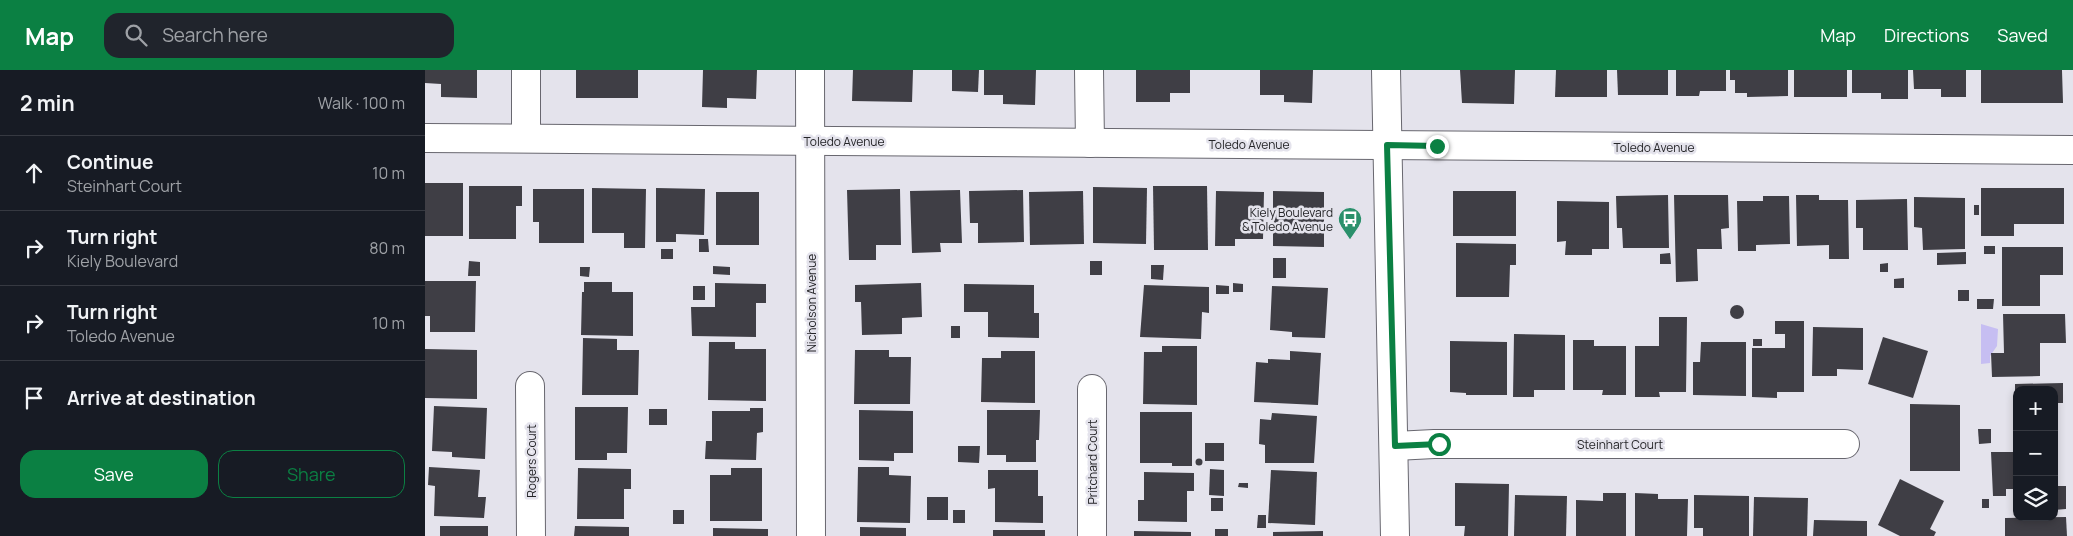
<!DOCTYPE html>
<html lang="en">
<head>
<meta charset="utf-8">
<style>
  :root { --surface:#171b24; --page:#20242c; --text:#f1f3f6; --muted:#9ea1a6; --line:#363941; --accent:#0b8043 }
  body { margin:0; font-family:Manrope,sans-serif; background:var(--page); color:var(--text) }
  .controls { position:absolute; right:15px; bottom:15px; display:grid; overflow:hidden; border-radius:10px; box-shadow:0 2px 8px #0003 }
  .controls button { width:45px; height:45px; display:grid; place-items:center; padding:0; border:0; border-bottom:1px solid var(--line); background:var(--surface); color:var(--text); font:25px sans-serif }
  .stop { position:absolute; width:15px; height:15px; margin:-11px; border:4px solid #0b8043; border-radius:50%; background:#fff }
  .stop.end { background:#0b8043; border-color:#fff; box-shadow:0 1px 5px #0008 }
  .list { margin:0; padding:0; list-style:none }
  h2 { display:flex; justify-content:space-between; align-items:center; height:65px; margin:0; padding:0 20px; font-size:21px }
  h2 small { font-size:16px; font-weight:400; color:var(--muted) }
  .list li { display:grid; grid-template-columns:32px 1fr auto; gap:15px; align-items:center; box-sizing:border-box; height:75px; padding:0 20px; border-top:1px solid var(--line) }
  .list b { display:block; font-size:19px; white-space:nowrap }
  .list p { margin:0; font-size:16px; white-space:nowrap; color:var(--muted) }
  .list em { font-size:16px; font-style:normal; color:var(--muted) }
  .actions { display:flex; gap:10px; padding:15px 20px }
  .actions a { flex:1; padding:11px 0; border:1px solid var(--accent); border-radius:15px; text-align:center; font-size:18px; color:var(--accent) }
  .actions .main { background:var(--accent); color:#fff }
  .icon { flex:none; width:28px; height:28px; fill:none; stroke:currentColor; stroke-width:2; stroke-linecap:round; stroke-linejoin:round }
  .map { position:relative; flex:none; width:1648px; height:466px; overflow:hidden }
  header { display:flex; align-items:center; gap:30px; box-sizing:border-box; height:70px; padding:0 25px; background:var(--accent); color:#fff }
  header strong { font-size:24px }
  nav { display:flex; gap:28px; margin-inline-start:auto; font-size:18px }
  .search { width:350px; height:45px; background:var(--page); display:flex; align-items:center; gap:12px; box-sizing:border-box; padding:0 18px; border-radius:15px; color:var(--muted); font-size:19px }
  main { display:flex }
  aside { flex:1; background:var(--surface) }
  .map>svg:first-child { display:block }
  .water { fill:#c6bef2 }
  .building { fill:#3f3e45 }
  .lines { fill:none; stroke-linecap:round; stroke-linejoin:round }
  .minor-casing { stroke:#68676f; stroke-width:30 }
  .major-casing { stroke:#68676f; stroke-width:30 }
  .minor { stroke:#fff; stroke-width:28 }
  .major { stroke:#fff; stroke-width:28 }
  .route { stroke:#0b8043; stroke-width:6 }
  .labels { text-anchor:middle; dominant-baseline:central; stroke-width:5; stroke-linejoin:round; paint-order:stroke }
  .street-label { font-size:12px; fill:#252528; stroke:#e4e3ec }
  .poi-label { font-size:12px; fill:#252528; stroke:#e4e3ec; text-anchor:end }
</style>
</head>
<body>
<header>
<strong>Map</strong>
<div class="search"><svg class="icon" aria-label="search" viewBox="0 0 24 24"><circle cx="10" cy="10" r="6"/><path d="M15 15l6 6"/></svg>Search here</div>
<nav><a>Map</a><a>Directions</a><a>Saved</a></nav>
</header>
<main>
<aside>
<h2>2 min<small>Walk · 100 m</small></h2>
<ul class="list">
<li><svg class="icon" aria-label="ahead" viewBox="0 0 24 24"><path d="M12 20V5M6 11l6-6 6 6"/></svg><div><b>Continue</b><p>Steinhart Court</p></div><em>10 m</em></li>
<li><svg class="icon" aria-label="right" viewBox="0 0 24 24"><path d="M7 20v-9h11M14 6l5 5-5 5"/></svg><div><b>Turn right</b><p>Kiely Boulevard</p></div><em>80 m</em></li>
<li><svg class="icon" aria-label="right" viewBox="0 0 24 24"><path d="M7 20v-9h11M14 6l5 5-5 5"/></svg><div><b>Turn right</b><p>Toledo Avenue</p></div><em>10 m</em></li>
<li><svg class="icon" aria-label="arrive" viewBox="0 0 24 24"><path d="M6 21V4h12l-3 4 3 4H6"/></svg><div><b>Arrive at destination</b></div></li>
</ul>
<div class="actions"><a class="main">Save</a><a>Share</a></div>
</aside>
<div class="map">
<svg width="1648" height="466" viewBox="0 0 1648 466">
  <rect width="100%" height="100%" fill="#e4e3ec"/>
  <path class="water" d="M1556,254l17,5 -1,17 -7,10v7l-9,1z"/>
  <g class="building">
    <path d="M0,0h52v28l-36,-1v-13l-16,-1z"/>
    <rect x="151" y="0" width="62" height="28"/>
    <path d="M278,0h54l-1,29 -29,-1v10l-25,-1z"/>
    <path d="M428,0h60l-1,32 -60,-1z"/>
    <path d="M527,0h27l-1,22 -26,-1z"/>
    <path d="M559,0h52l-1,35 -32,-1v-9h-19z"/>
    <path d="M711,0h54v23h-20v9h-34z"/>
    <path d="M835,0h53l-1,33 -28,-1v-7h-24z"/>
    <path d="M1035,0h55l-1,34 -52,-1z"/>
    <path d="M1131,0h51v27h-52z"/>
    <path d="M1192,0h51v25h-50z"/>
    <path d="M1251,0h50v21h-26l-1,5h-23z"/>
    <path d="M1305,0h58v26l-41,1v-4h-12v-13h-5z"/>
    <rect x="1369" y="0" width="53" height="27"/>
    <path d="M1427,0h56v29h-27v-6h-29z"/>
    <path d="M1488,0h53v27h-25v-8h-27z"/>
    <path d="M1556,0h81l1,33h-82z"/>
    <rect x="0" y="113" width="38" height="53"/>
    <path d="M44,116h53v20h-6v33h-47z"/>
    <path d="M728,116h54l1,64h-54z"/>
    <path d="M668,117l54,1 -1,56 -53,-1z"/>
    <path d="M167,118l54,1 -1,59h-21v-15h-32z"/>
    <path d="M231,118l49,1 -1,46 -28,-1v8h-20z"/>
    <path d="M1556,118h83v36h-50v12h-33z"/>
    <path d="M108,119h51v54h-45v-21h-6z"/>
    <path d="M475,119l1,56h-25v15h-27l-2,-70z"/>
    <path d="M535,120l2,53h-22l1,9 -29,1 -2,-62z"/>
    <path d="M598,120l1,52 -46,1v-20h-8l-1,-32z"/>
    <path d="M658,121l1,53 -54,1 -1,-53z"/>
    <path d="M791,121l48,1 -1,47h-28v7h-20z"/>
    <path d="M848,121l51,1v55l-51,-1z"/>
    <rect x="1028" y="121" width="63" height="45"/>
    <rect x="291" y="122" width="43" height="53"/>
    <path d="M1243,125l1,53h-46l-1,-20h-5l-1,-32z"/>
    <path d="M1249,125h54l1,33 -8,1 1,20h-25l1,32 -22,1z"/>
    <path d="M1371,125h23v5h29l1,59h-20v-14l-32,1z"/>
    <path d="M1338,126h26l1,48 -34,1v6h-18l-1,-50h26z"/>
    <path d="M1489,127l51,1v51l-42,1 -1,-22 -8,-1z"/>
    <path d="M1482,129l1,51h-45v-22h-7v-28z"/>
    <path d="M1132,131l52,1v47h-17v6h-27l1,-14 -9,1z"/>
    <rect x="1549" y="135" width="5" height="10"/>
    <path d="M274,169h9l1,13h-10z"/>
    <path d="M1031,173l60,1v21h-6l-1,32h-53z"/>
    <rect x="1559" y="176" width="11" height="8"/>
    <path d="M1577,177h61v28h-23v31h-38z"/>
    <rect x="236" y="179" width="12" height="10"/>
    <path d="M1541,182v12l-29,1v-12z"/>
    <path d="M1245,183l1,11h-11v-10z"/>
    <rect x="848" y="188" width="13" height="20"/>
    <path d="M44,191l11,1v14h-12z"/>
    <rect x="665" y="191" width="12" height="14"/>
    <path d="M1463,193v9h-8v-8z"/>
    <path d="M726,195h13l-1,15 -12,-1z"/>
    <path d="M288,196l17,1v8l-17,-1z"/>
    <path d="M155,197h10l-1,10 -9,-1z"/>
    <path d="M1479,208v10h-10v-9z"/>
    <path d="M0,211h51l-1,51h-45v-16h-5z"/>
    <path d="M159,212h28v10h21v44l-52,-1 1,-43h2z"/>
    <path d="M290,213l51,1v19h-10v34l-64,-1 -1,-29h24z"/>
    <path d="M496,213l1,34 -20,1v16l-40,1 -1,-33h-6v-17z"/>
    <path d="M808,213l10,1v8h-10z"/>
    <path d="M539,214l70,1v28h5v25l-51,-1v-25h-24z"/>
    <path d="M719,215l65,2v26l-7,-1 -1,27 -61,-2z"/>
    <path d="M791,215l13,1v8h-13z"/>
    <rect x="268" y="216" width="12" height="14"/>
    <path d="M847,216l56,2 -3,50 -33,-1v-5l-22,-2z"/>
    <rect x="1533" y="220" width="11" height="11"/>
    <path d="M1552,229h17l-1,10h-16z"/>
    <circle cx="1312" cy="242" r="7"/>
    <path d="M1578,244h62l1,29h-26v33l-48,1 -1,-24h13z"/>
    <path d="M1234,247h28l-1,75h-27l1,5h-25v-51h24z"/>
    <path d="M1350,251h29v71h-27v6l-25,-1v-49h33v-14h-10z"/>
    <rect x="526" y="256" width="9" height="12"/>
    <path d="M1388,257l50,1v42l-26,-1v7h-25z"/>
    <path d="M1089,264l51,1v55h-31v7h-21z"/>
    <path d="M1458,267l45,14 -15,47 -45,-14z"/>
    <path d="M158,268l34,1v11h22l-1,45h-56z"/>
    <rect x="1328" y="269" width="9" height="7"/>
    <path d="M1148,270h21v6h32v49h-24l1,-5h-30z"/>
    <path d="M1025,271l57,1v53h-41v-2l-16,-1z"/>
    <path d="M284,272h26v7h31v52l-58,-1z"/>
    <path d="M1276,272h45v54l-53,-1v-33h7z"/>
    <path d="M737,276h35v59l-54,-1 1,-52h18z"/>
    <path d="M0,279l52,1v49l-52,-1z"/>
    <path d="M430,280h34v7h22l-1,47h-56z"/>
    <path d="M576,281h34v52l-54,-1 1,-44h19z"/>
    <path d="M865,281l31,2 -3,52 -64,-3 2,-40 12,1v-4l22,1z"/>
    <path d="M1638,313v20h-9v-13h-37l-2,6v-12z"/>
    <path d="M1485,334l50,1v66h-50z"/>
    <path d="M9,336l53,2 -2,51 -33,-2v-5l-20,-1z"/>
    <path d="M150,337h53l-1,46h-20v7h-32z"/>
    <path d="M325,338h13v24l-6,1 -1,27 -51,-1 1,-18h6v-30h38z"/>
    <rect x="224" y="339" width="18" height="16"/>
    <path d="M434,340l54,1v42h-19v8l-35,-1z"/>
    <path d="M562,340h53l-1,30h-3v22h-30v-7h-19z"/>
    <path d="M715,342h52v54h-20v-3h-32z"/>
    <path d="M847,343l45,3 -3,47h-49v-18l-6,-1 1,-25 11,1z"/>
    <path d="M1553,359h13v14l-12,1z"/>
    <rect x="780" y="373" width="19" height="18"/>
    <path d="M533,376h22l-1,17 -21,-1z"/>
    <path d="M1566,382h26v37h-11v7h-13z"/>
    <circle cx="774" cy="392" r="3.5"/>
    <path d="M4,397l51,3 -2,27h8l-2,21 -50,-2 1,-30 -7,-1z"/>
    <path d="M433,397h31v8l22,1 -1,47 -53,-1z"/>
    <path d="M153,398l53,1v20h-7v30h-47z"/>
    <path d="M306,398h31v53h-52v-46h21z"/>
    <path d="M785,399l14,1v26l-15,-1z"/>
    <path d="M563,400h50v26h5v27l-48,-1v-34l-7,1z"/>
    <path d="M846,400l46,2 -2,53 -47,-2z"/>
    <path d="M719,402l50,1v18h-7v31l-49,-1v-21h6z"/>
    <path d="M1475,409l44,22 -14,28 6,3 -2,4h-34l-22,-11z"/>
    <path d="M814,413h9v5l-10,-1z"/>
    <path d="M1030,413l54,1 -1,52h-44l1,-10h-10z"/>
    <path d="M1629,416h12v23l-12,1z"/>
    <path d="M1178,423h23v43h-50v-36l27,1z"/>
    <path d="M1210,423l23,1v5h30l-1,37h-52z"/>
    <path d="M1090,425l52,1 -1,40h-52z"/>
    <path d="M1269,425l55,1v40h-46v-8h-9z"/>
    <rect x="502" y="427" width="21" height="23"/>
    <path d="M1329,427l54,1 -1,38h-54z"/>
    <rect x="786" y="428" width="12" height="13"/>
    <rect x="1557" y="429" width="7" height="9"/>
    <rect x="248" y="440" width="11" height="14"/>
    <rect x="528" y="440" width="12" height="13"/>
    <path d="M833,445h8v13h-9z"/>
    <path d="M1641,447l1,19h-62v-18z"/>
    <path d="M1389,450l53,1v15h-54z"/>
    <rect x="15" y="456" width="48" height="10"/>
    <path d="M150,456l54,1v9h-55z"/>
    <path d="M435,457l46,1v8h-46z"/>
    <path d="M288,458l55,1v7h-55z"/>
    <rect x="790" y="459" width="13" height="7"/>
    <rect x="568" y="460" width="52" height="6"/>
    <path d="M709,461l57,1v4h-57z"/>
    <path d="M898,461v5h-50v-4z"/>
  </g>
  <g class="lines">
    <g class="minor-casing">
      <g id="minor">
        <path d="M101,0v68"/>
        <path d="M385,0l1,466"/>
        <path d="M664,0l1,73"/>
        <path d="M0,68l1648,12"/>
        <path d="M105,316l1,150"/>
        <path d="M667,319v147"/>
        <path d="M970,376l39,-2h411"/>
      </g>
    </g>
    <g class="major-casing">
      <path id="major" d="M961,0l9,466"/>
    </g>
    <use href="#minor" class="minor"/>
    <use href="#major" class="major"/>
  </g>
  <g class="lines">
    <path class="route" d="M1012,76l-50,-1 8,301 44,-2"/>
  </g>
  <defs>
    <g id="bus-pin" transform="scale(1.25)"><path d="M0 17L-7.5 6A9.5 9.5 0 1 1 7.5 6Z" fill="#2a906b" stroke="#e4e3ec"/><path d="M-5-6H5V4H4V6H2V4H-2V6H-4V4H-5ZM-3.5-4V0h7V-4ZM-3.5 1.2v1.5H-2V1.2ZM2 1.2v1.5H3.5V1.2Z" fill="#fff"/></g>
  </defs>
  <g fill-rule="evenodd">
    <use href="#bus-pin" x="925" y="149"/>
  </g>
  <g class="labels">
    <g class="street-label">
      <text x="419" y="71">Toledo Avenue</text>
      <text x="824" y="74">Toledo Avenue</text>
      <text x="1229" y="77">Toledo Avenue</text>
      <text transform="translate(386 233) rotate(-90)">Nicholson Avenue</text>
      <text x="1195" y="374">Steinhart Court</text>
      <text transform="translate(106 391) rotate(-90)">Rogers Court</text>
      <text transform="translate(667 392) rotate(-90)">Pritchard Court</text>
    </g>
    <g class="poi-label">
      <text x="908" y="142">Kiely Boulevard<tspan x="908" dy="14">&amp; Toledo Avenue</tspan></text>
    </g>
  </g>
</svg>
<div class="controls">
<button>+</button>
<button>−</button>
<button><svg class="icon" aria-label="layers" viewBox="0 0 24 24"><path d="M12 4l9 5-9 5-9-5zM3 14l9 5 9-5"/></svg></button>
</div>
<div class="stop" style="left:1014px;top:374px"></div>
<div class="stop end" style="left:1012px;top:76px"></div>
</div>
</main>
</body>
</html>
